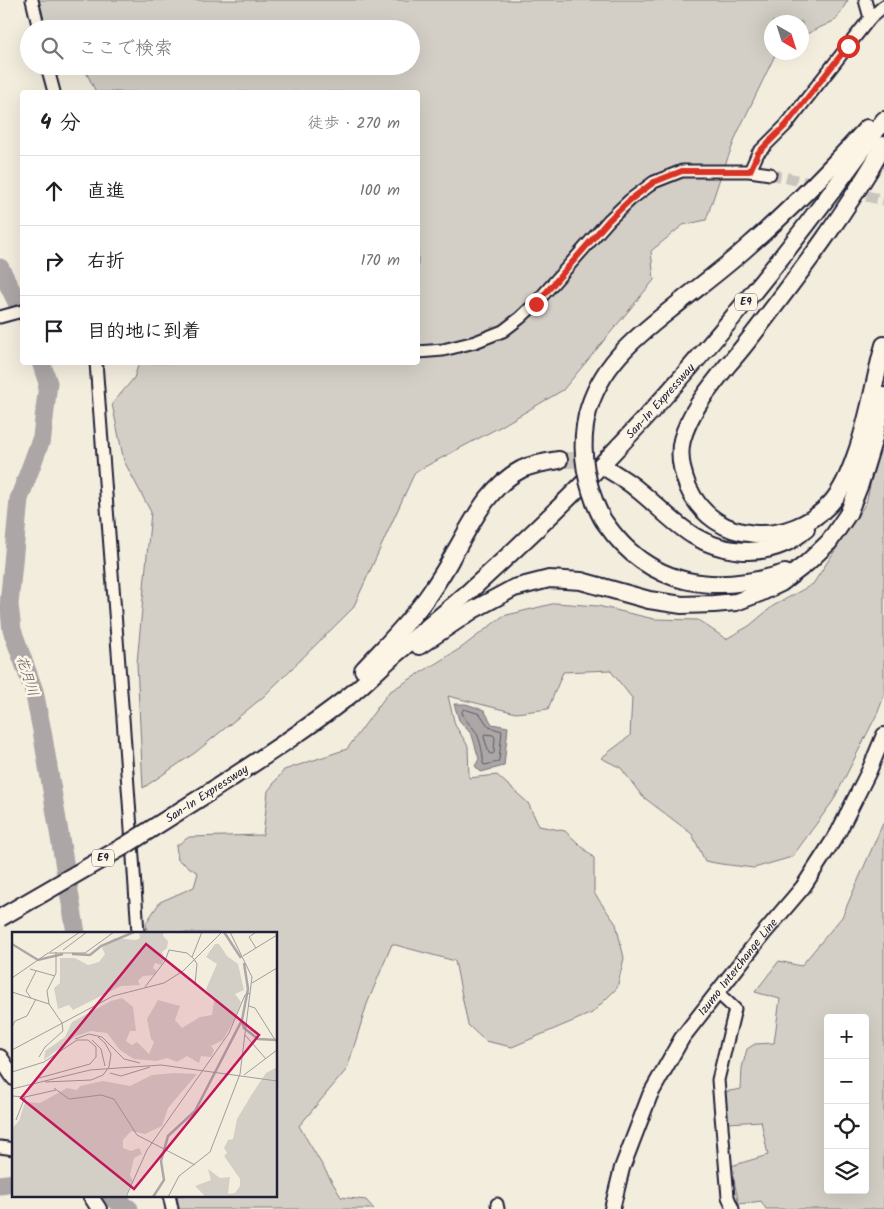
<!DOCTYPE html>
<html lang="ja">
<head>
<meta charset="utf-8">
<style>
  :root { --surface:#fff; --page:#f2f2f2; --text:#202124; --muted:#757577; --line:#e0e0e0 }
  body { margin:0; font-family:Kalam,"Klee One",sans-serif; background:var(--page); color:var(--text) }
  .controls { position:absolute; right:15px; bottom:15px; display:grid; overflow:hidden; border-radius:5px; box-shadow:0 5px 20px #0002 }
  .controls button { width:45px; height:45px; display:grid; place-items:center; padding:0; border:0; border-bottom:1px solid var(--line); background:var(--surface); color:var(--text); font:25px sans-serif }
  .compass { position:absolute; left:764px; top:15px; width:45px; height:45px; border-radius:50%; background:var(--surface); box-shadow:0 5px 20px #0002; rotate:141deg }
  .stop { position:absolute; width:15px; height:15px; margin:-11px; border:4px solid #d93025; border-radius:50%; background:#fff }
  .stop.end { background:#d93025; border-color:#fff; box-shadow:0 1px 5px #0008 }
  .list { margin:0; padding:0; list-style:none }
  h2 { display:flex; justify-content:space-between; align-items:center; height:65px; margin:0; padding:0 20px; font-size:21px }
  h2 small { font-size:16px; font-weight:400; color:var(--muted) }
  .list li { display:grid; grid-template-columns:32px 1fr auto; gap:15px; align-items:center; box-sizing:border-box; height:70px; padding:0 20px; border-top:1px solid var(--line) }
  .list b { display:block; font-size:19px; white-space:nowrap }
  .list em { font-size:16px; font-style:normal; color:var(--muted) }
  .icon { flex:none; width:28px; height:28px; fill:none; stroke:currentColor; stroke-width:2; stroke-linecap:round; stroke-linejoin:round }
  .map { position:relative; flex:none; width:884px; height:1209px; overflow:hidden }
  .search { position:absolute; background:var(--surface); box-shadow:0 5px 20px #0002; left:20px; top:20px; width:400px; height:55px; display:flex; align-items:center; gap:12px; box-sizing:border-box; padding:0 18px; border-radius:28px; color:var(--muted); font-size:19px }
  .panel { position:absolute; background:var(--surface); box-shadow:0 5px 20px #0002; left:20px; top:90px; width:400px; height:275px; border-radius:5px }
  .map>svg:first-child { display:block }
  .green { fill:#d4cfc6; stroke:#7b7880; fill-rule:evenodd }
  .water { fill:#aca7a6; stroke:#75727b }
  .lines { fill:none; stroke-linecap:round; stroke-linejoin:round }
  .shore { stroke:#595766; stroke-width:1 }
  .river { stroke:#aca7a6; stroke-width:19 }
  .minor-tunnel { stroke:#c9c4bd; stroke-width:11; stroke-dasharray:11 5.5; stroke-linecap:butt }
  .highway-tunnel { stroke:#c9c4bd; stroke-width:16; stroke-dasharray:16 8; stroke-linecap:butt }
  .minor-casing { stroke:#22223b; stroke-width:15 }
  .major-casing { stroke:#22223b; stroke-width:18 }
  .highway-casing { stroke:#22223b; stroke-width:20 }
  .minor { stroke:#fcf5e5; stroke-width:11 }
  .major { stroke:#fcf5e5; stroke-width:14 }
  .highway { stroke:#fcf5e5; stroke-width:16 }
  .highway-bridge-casing { stroke:#22223b; stroke-width:20; stroke-linecap:butt }
  .highway-bridge { stroke:#fcf5e5; stroke-width:16 }
  .route { stroke:#d93025; stroke-width:6 }
  .labels { text-anchor:middle; dominant-baseline:central; stroke-width:5; stroke-linejoin:round; paint-order:stroke }
  .shield { fill:#fcf5e5; stroke:#63616e; stroke-width:1 }
  .shield-label { font-size:11px; font-weight:bold; fill:#22223b }
  .street-label { font-size:12px; fill:#22223b; stroke:#fcf5e5 }
  .water-label { font-size:14px; font-style:italic; fill:#525160; stroke:#fcf5e5 }
  .inset-river { fill:none; stroke:#aca7a6; stroke-width:2.5 }
  .inset-road { fill:none; stroke:#9f9c9d; stroke-width:1 }
  .view { fill:#c2185b; fill-opacity:0.15; stroke:#c2185b; stroke-width:2.5 }
  .inset-edge { fill:none; stroke:#22223b; stroke-width:2.5 }
</style>
</head>
<body>
<div class="map">
<svg width="884" height="1209" viewBox="0 0 884 1209">
  <rect width="100%" height="100%" fill="#f3edde"/>
  <filter id="ink" filterUnits="userSpaceOnUse"><feTurbulence type="fractalNoise" baseFrequency=".02" numOctaves="2"/><feDisplacementMap in="SourceGraphic" scale="10" xChannelSelector="R" yChannelSelector="G"/><feConvolveMatrix kernelMatrix="1 2 1 2 8 2 1 2 1" color-interpolation-filters="sRGB"/></filter>
  <g filter="url(#ink)">
    <g class="green">
      <path d="M36,0h812l-12,20 -34,16v-14h-30v30l4,1 -39,81 -17,44 -14,42 -23,5 -32,26 3,29 -91,110 -65,38 -83,44 -62,136 -90,89 -67,55 -53,36 -6,-125 14,-151 -27,-51 -12,-57 22,-26 5,-15 279,-1v-270h-322l-13,-26h328v-37h-372z"/>
      <path d="M884,426v270l-6,16 -45,89 -41,56 -38,11 -33,-4 -16,-3 -13,-27 -50,-38 -21,-28 -20,-10 29,-22 2,-38 -22,-28 -47,2 -15,37 -32,4 -68,-17 7,29 13,21 1,32 28,-3 31,28 11,23 26,5 29,27v35l22,31 8,34 -7,30 -25,25 -80,34 -27,-6 -17,-16 -13,-64 -63,-17 -25,60 -20,65 -48,57 42,71 25,3 8,9h-195l-2,-14h99v-262h-129l-1,-10 14,-21 34,-15 4,-14 -20,-13 -2,-14 13,-9 74,-2 5,-44 16,-21 63,-21 42,-57 72,-44 42,-32 53,-13 42,3 56,13 44,1 28,19 23,-13 24,-20 40,-22 53,-81z"/>
      <path d="M884,821v388h-118l-5,-8 -22,3 -8,-38 37,-11 -7,-34 -32,2 -5,-31 17,-3 1,-21 5,-19 8,-5 19,-1 6,-44 -25,-7 24,-31 22,5 41,-49zM828,1018h37v172h-37z"/>
    </g>
    <path class="water" d="M454,704h12l18,6 8,14 16,3 -4,39 -23,6 -6,-6 4,-7 -7,-24 -13,-15z"/>
    <g class="lines">
      <g class="shore">
        <path d="M464,709l16,5 9,13 13,4 -3,29 -1,2 -13,3 -2,-1c1,-8 -3,-25 -7,-32 -5,-8 -12,-11 -14,-20z"/>
        <path d="M485,734l8,1 2,2 -1,16 -2,1 -3,-1 -5,-16z"/>
      </g>
      <g class="river">
        <path d="M0,268l22,44"/>
        <path d="M41,362l7,21 -6,54 -23,62 -10,106 3,25 22,61 8,40 34,202"/>
        <path d="M0,1185l14,-2"/>
        <path d="M108,1195l21,14"/>
      </g>
      <path class="minor-tunnel" d="M770,174l114,26"/>
      <path class="highway-tunnel" d="M559,460h16l23,6"/>
      <g class="minor-casing">
        <g id="minor">
          <path d="M32,0l7,29"/>
          <path d="M865,0l5,18"/>
          <path d="M47,66l7,26"/>
          <path d="M750,171l8,-18 28,-28 84,-107 14,-12"/>
          <path d="M0,317l22,-6"/>
          <path d="M418,352l25,-2 32,-8 28,-11 17,-13 15,-14 74,-84 21,-20 24,-18 28,-11h68l20,3"/>
          <path d="M96,362c14,191 30,381 42,571"/>
          <path d="M718,993l17,16 -17,71 10,117 5,12"/>
          <path d="M0,1147l14,2"/>
          <path d="M169,1195l3,14"/>
          <path d="M497,1204l1,5"/>
        </g>
      </g>
      <g class="major-casing">
        <g id="major">
          <path d="M0,1057l14,21"/>
          <path d="M90,1195l9,14"/>
          <path id="s1" d="M612,1209l10,-41 28,-73 32,-57 81,-104 40,-47 35,-54 31,-62 15,-36"/>
        </g>
      </g>
      <g class="highway-casing">
        <g id="highway">
          <path d="M884,145c-36,65 -81,124 -126,183 -10,13 -20,26 -31,38 -18,23 -37,45 -45,74 -4,16 0,32 6,47 26,59 101,60 142,17 13,-14 20,-32 26,-50 13,-35 18,-73 28,-109"/>
          <path d="M587,415c12,-48 46,-76 83,-105 27,-22 56,-43 82,-67 41,-36 78,-74 115,-115"/>
          <path d="M609,470c10,6 20,12 29,20 19,15 36,34 56,46 27,16 61,20 89,8 9,-3 16,-9 23,-15"/>
          <path d="M595,503c3,7 6,15 11,21 44,63 109,71 179,49"/>
          <path d="M419,646l54,-36 41,-22 35,-9 32,2 68,19 33,5 32,-1 22,-2 24,-9 21,-10 26,-20 22,-21 19,-28 12,-30 14,-46 10,-42"/>
          <path d="M363,670c23,-25 48,-49 67,-77 8,-12 16,-24 22,-36 19,-32 35,-70 70,-88 11,-5 24,-7 37,-9"/>
          <path id="s2" d="M205,795c49,-32 98,-63 144,-99 19,-15 35,-33 54,-48 23,-20 47,-39 70,-60 44,-40 88,-81 129,-124 103,-107 196,-223 282,-344"/>
        </g>
      </g>
      <use href="#minor" class="minor"/>
      <use href="#major" class="major"/>
      <use href="#highway" class="highway"/>
      <g class="highway-bridge-casing">
        <g id="highway-bridge">
          <path d="M587,415c-7,30 -3,59 8,88"/>
          <path d="M0,918l126,-73 79,-50"/>
        </g>
      </g>
      <use href="#highway-bridge" class="highway-bridge"/>
    </g>
  </g>
  <g class="lines" filter="url(#ink)">
    <path class="route" d="M536,304l73,-84 21,-20 24,-18 28,-11h68l8,-18 28,-28 62,-79"/>
  </g>
  <g class="labels">
    <g class="shield">
      <rect x="735" y="293.5" width="22" height="17" rx="4"/>
      <rect x="92" y="849.5" width="22" height="17" rx="4"/>
    </g>
    <g class="shield-label">
      <text x="746" y="302">E9</text>
      <text x="103" y="858">E9</text>
    </g>
    <g class="street-label">
      <text stroke="none"><textPath href="#s2" startOffset="604">San-In Expressway</textPath></text>
      <text transform="translate(207 794) rotate(-33)">San-In Expressway</text>
      <text stroke="none"><textPath href="#s1" startOffset="276">Izumo Interchange Line</textPath></text>
    </g>
    <g class="water-label">
      <text transform="translate(27 676) rotate(72)">花月川</text>
    </g>
  </g>
  <g transform="translate(12 932)">
    <rect width="265" height="265" fill="#f3edde"/>
    <path d="M127,0h25l-1,4 5,5 -1,7 -5,4 2,7 -3,6 -6,-2 -2,5 4,3 -2,4 -12,1 -5,5 2,4 -19,1 -48,24 -4,-5 -11,4 -4,-21 6,-5v-25h15l13,7 11,-3 6,-8 -3,-6 8,-7 5,-3 21,2 4,-2zM203,12h4l8,12 11,8 6,26 -9,4 6,8 -5,15 -13,23 -12,6 3,4 -3,7 -10,-1 -2,7 -12,-7 -10,6 -10,-4 -11,3 -22,-2 -14,-9 -13,-17 -16,-2 -15,5 -32,24 1,-9 20,-14 7,-15 39,-21 11,-3 11,9 3,24h-6l-4,10 6,4 5,-3 12,12 5,-12 -3,-3 -4,-20 11,-19 22,6 -5,14 7,8 18,-11 12,-2 2,-14 -8,-12 11,-25 -11,-7zM265,135v130h-71l-11,-11 16,-6 -3,-11 12,9 10,-1 -2,17 7,-1 5,-7v-7l-16,-23 3,-3 -3,-5 4,-8 5,-1 4,-20 15,-25 14,-21zM161,141l24,1 -29,34 -6,18 -17,8 -14,-3 -8,9v8l8,3 8,-3 3,6 -8,4 -4,17 3,6 -8,16h-113v-69l7,-7 6,-19 15,1 27,-15 10,2 3,-4 23,-5 27,5 22,-11z" fill="#d4cfc6"/>
    <path class="inset-river" d="M212,0l17,26M0,12l26,16 25,-6M60,22l18,1 11,-9 33,-14M230,89l2,7 14,11 19,1M141,265l11,-17 -3,-19 7,-25 27,-25 47,-91 6,-31 -4,-26"/>
    <path class="inset-road" d="M244,0l-7,5 7,11M51,18l24,-18M38,20l30,-20M231,24l34,-21M180,25l10,-25M18,37l25,7M0,46l36,-25h37l29,-21M240,51l25,-15M133,55l20,-26 4,-11 18,3 7,6 3,5 -2,20M0,60l37,12 13,19 1,8 -18,16 -6,10M19,66l-5,-7 10,-20M37,72l-2,-13 9,-18v-21M237,74l6,2 22,35M0,95l3,-6 12,-5 9,-17M233,103l21,24M63,107l14,-5 13,3 22,22 16,4M80,108l9,9 4,17M0,118l101,-54 51,-13 19,-12 39,-39M0,140l32,-10 33,-22h11l8,7v10l-6,7 -51,14M98,141l11,3 29,-9M232,143l33,-25M33,150l46,-2 12,-5 6,-8 2,-13 -6,-11 -7,-6M42,156l15,11 32,-4 13,4 23,36 58,30M0,157l78,-19 71,-5 116,16M0,164l13,1 31,-7M4,188l9,-23M114,265l21,-47 82,-117 16,-38 5,-2M156,265l11,-21 31,-24 30,-78 12,-97 -22,-45"/>
    <path class="view" d="M134,12l113,91 -125,154 -113,-91z"/>
    <rect width="265" height="265" class="inset-edge"/>
  </g>
</svg>
<div class="controls">
<button>+</button>
<button>−</button>
<button><svg class="icon" aria-label="locate" viewBox="0 0 24 24"><circle cx="12" cy="12" r="6"/><path d="M12 2v4M12 18v4M2 12h4M18 12h4"/></svg></button>
<button><svg class="icon" aria-label="layers" viewBox="0 0 24 24"><path d="M12 4l9 5-9 5-9-5zM3 14l9 5 9-5"/></svg></button>
</div>
<svg class="compass" viewBox="-18 -18 36 36"><path d="M0-13l5 13h-10z" fill="#e53935"/><path d="M0 13l5-13h-10z" fill="#757577"/></svg>
<div class="stop" style="left:848px;top:46px"></div>
<div class="stop end" style="left:536px;top:304px"></div>
<div class="search"><svg class="icon" aria-label="search" viewBox="0 0 24 24"><circle cx="10" cy="10" r="6"/><path d="M15 15l6 6"/></svg>ここで検索</div>
<section class="panel">
<h2>4 分<small>徒歩 · 270 m</small></h2>
<ul class="list">
<li><svg class="icon" aria-label="ahead" viewBox="0 0 24 24"><path d="M12 20V5M6 11l6-6 6 6"/></svg><div><b>直進</b></div><em>100 m</em></li>
<li><svg class="icon" aria-label="right" viewBox="0 0 24 24"><path d="M7 20v-9h11M14 6l5 5-5 5"/></svg><div><b>右折</b></div><em>170 m</em></li>
<li><svg class="icon" aria-label="arrive" viewBox="0 0 24 24"><path d="M6 21V4h12l-3 4 3 4H6"/></svg><div><b>目的地に到着</b></div></li>
</ul>
</section>
</div>
</body>
</html>
